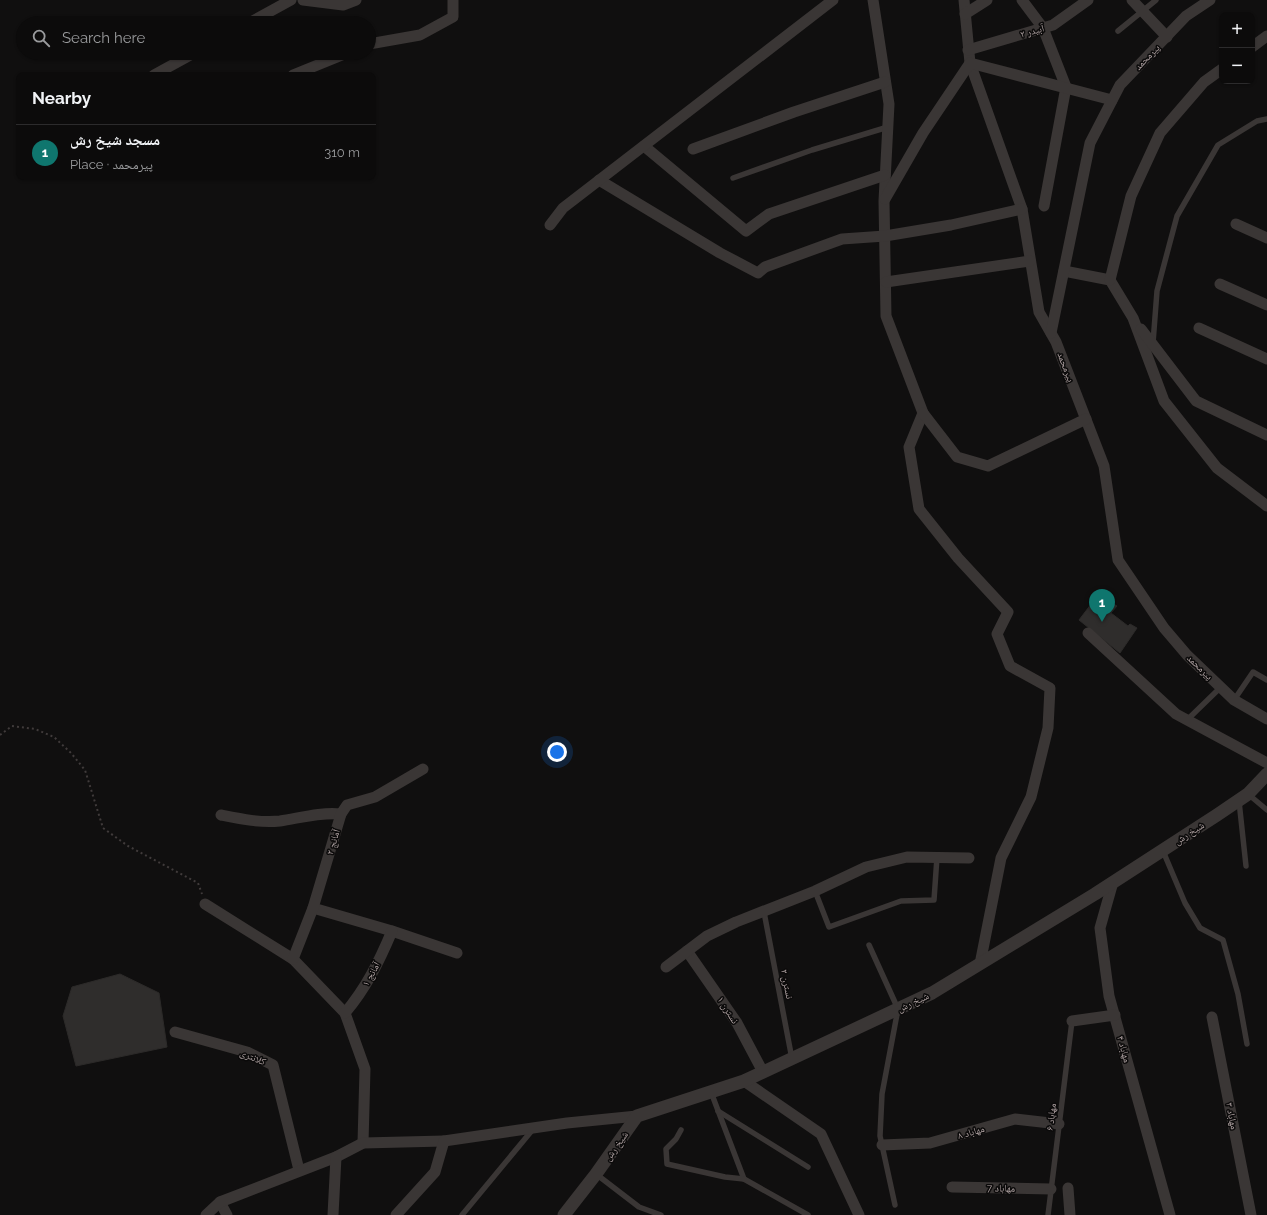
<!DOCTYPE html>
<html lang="en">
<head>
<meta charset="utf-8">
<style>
  :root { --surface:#0c0b0b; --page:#1a1919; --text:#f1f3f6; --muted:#9a9b9d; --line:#2c2b2c; --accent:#0f766e }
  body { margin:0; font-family:Raleway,"Noto Naskh Arabic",sans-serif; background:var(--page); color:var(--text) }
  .controls { position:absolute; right:12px; top:12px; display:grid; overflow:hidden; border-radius:8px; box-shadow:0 1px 3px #0004 }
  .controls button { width:36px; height:36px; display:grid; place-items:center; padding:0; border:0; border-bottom:1px solid var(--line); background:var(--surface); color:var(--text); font:20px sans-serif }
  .you { position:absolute; left:557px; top:752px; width:14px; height:14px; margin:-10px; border:3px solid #fff; border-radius:50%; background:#1a73e8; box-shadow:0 0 0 6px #1a73e833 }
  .badge { display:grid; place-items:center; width:26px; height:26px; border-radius:50%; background:var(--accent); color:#fff; font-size:13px; font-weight:700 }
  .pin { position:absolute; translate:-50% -33px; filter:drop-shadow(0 1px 2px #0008) }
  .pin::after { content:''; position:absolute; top:21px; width:14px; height:12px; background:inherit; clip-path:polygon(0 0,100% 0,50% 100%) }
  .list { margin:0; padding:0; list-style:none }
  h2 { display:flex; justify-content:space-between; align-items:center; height:52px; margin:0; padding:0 16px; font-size:17px }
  h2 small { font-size:13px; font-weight:400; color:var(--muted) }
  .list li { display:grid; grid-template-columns:26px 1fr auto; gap:12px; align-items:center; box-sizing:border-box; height:56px; padding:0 16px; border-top:1px solid var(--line) }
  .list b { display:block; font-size:15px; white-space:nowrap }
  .list p { margin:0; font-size:13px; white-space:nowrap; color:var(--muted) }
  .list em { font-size:13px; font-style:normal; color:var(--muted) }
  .icon { flex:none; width:22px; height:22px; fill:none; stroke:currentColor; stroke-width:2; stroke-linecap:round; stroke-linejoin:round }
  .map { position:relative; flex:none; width:1267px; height:1215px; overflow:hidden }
  .search { position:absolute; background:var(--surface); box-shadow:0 1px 3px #0004; left:16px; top:16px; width:360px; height:44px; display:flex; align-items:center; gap:10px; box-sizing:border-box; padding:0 14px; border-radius:22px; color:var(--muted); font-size:15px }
  .panel { position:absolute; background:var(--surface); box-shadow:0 1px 3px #0004; left:16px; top:72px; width:360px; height:108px; border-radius:8px }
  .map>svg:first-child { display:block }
  .building { fill:#2f2d2c; stroke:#2c2a29 }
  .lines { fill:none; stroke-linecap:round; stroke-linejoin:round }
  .path { stroke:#403b3b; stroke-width:2; stroke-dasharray:2 3; stroke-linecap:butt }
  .service { stroke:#3a3635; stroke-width:5.5 }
  .minor { stroke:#3a3635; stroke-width:11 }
  .tertiary { stroke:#3a3635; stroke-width:13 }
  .labels { text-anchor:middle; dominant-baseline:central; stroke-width:3; stroke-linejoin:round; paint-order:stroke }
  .street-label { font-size:10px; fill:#afa2a2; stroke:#0b0a0a }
</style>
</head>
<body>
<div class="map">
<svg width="1267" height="1215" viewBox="0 0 1267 1215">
  <rect width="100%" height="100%" fill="#100f0f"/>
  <g class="building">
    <path d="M1098,595l19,11 -6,7 17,13 2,-2 7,4 -17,25 -41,-33z"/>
    <path d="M120,974l39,19 8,54 -91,19 -13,-50 9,-29z"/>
  </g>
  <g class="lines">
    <path class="path" d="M0,735l12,-9 23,3 19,8 17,16 14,17 18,58 25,18 70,37 4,11"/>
    <g class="service">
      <path d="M1118,31l38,-31"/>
      <path d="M733,178l79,-28 76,-23"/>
      <path d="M1153,343l4,-52 20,-75 41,-71 39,-24 10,-2"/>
      <path d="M1234,700l19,-28 14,8"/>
      <path d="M1187,720l34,-33"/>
      <path d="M1248,794l19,16"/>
      <path d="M1239,801l7,65"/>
      <path d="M1163,851l22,52 15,25 23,12 15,54 9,50"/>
      <path d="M815,891l14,36 72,-26 33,-1 3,-43"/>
      <path d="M764,912l28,147"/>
      <path d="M869,945l29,64 -16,85 -2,42 15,69"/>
      <path d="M711,1092l33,87 64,36"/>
      <path d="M718,1111l90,56"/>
      <path d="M681,1130l-5,9 -10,10 1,15 58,13 19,2"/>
      <path d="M596,1174l43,33 22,8"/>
      <path d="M462,1215l72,-87"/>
      <path d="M1048,1215l24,-194"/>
    </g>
    <g class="minor">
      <path d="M303,0l40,5 13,-5"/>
      <path d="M873,0l16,104 -5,97 2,115 37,97 -14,34 10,62 39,49 50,54 -11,22 13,32 40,22 -2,40 -17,69 -30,61 -21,106"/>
      <path d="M964,0l6,63 52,146 17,103 17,30 48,124 14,94 46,68 23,27 47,45 33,19"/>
      <path d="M1022,0l21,28 23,59 -22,119"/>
      <path d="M1132,0l35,37"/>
      <path d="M965,14l22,-14"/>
      <path d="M249,23l42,-23"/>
      <path d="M369,44l51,-9 33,-18v-17"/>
      <path d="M1252,47l15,-11"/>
      <path d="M968,50l85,-25 35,-25"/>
      <path d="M154,75l40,-22"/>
      <path d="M293,75l54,-22"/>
      <path d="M644,146l102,85 23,-17 116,-39"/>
      <path d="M693,149l101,-37 91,-30"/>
      <path d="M599,180l121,73 38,20 7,-6 77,-28 43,-3 66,-11 71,-16"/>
      <path d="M885,199l38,-66 47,-70 142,37"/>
      <path d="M1236,224l31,14"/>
      <path d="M550,225l13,-17 270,-208"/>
      <path d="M1064,271l46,9 23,38 31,83 53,67 50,38"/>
      <path d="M1110,280l21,-84 29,-63 44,-51 18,-13"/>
      <path d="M886,282l144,-21"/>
      <path d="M1220,284l47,21"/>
      <path d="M1199,328l68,31"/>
      <path d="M1141,329l55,72 71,34"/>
      <path d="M1051,333l39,-190 30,-58 66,-69 24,-16"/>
      <path d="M923,413l34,44 31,9 98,-47"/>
      <path d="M1088,633l88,81 91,49"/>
      <path d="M221,815c20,4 39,8 59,6 20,-3 40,-9 61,-7"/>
      <path d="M1113,882l-13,46 9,68 61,219"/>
      <path d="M205,904l88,55 52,54 20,56 -2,74"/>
      <path d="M313,908l79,23 65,22"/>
      <path d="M687,951l50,72 26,49"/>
      <path d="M293,959l20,-51 28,-94 6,-9 28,-8 48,-28"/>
      <path d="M666,967l41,-31 29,-14 79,-31 51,-24 41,-10 62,1"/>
      <path d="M345,1013c21,-25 34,-51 47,-82"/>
      <path d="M1212,1017l39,198"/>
      <path d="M1072,1021l43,-6"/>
      <path d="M175,1032l72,20 26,13 26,105"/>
      <path d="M744,1081l77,53 38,81"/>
      <path d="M882,1145l48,-2 85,-24 44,5"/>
      <path d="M952,1187l99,2"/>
      <path d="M1068,1188l2,27"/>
      <path d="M220,1202l7,13"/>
      <path d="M206,1215l14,-13 116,-45 27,-14 81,-2"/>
      <path d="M333,1215l3,-58"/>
      <path d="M396,1215l39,-43 9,-31 123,-18 70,-7"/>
    </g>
    <path class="tertiary" d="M564,1215l32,-41 41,-58 107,-35 188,-88 163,-99 122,-79 31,-21 19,-20"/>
  </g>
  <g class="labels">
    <g class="street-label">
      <text transform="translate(1032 31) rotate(-16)">آبیدر ۲</text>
      <text transform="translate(1147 57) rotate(-46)">پیرمحمد</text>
      <text transform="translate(1066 367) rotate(69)">پیرمحمد</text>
      <text transform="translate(1200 667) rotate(44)">پیرمحمد</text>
      <text transform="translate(1189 833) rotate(-33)">شیخ رش</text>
      <text transform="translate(333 842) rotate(-74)">آمانج ۲</text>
      <text transform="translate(371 974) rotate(-61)">آمانج ۱</text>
      <text transform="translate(787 984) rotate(79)">نسترن ۲</text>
      <text transform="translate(913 1002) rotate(-25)">شیخ رش</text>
      <text transform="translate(728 1010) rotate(57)">نسترن ۱</text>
      <text transform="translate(1124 1049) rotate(75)">مهاباد ۴</text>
      <text transform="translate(253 1057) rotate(23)">کلانتری</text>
      <text transform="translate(1232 1116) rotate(79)">مهاباد ۳</text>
      <text transform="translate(1051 1117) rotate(-83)">مهاباد ۶</text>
      <text transform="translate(971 1132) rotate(-16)">مهاباد ۸</text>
      <text transform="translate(616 1146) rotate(-55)">شیخ رش</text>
      <text transform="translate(1001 1188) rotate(1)">مهاباد 7</text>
    </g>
  </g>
</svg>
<div class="controls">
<button>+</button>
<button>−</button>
</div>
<div class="you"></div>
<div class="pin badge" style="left:1102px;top:622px">1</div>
<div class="search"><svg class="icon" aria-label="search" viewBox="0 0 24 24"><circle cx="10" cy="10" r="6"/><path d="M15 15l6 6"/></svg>Search here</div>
<section class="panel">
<h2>Nearby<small></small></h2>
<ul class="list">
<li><span class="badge">1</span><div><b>مسجد شیخ رش</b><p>Place · پیرمحمد</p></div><em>310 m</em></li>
</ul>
</section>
</div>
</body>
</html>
